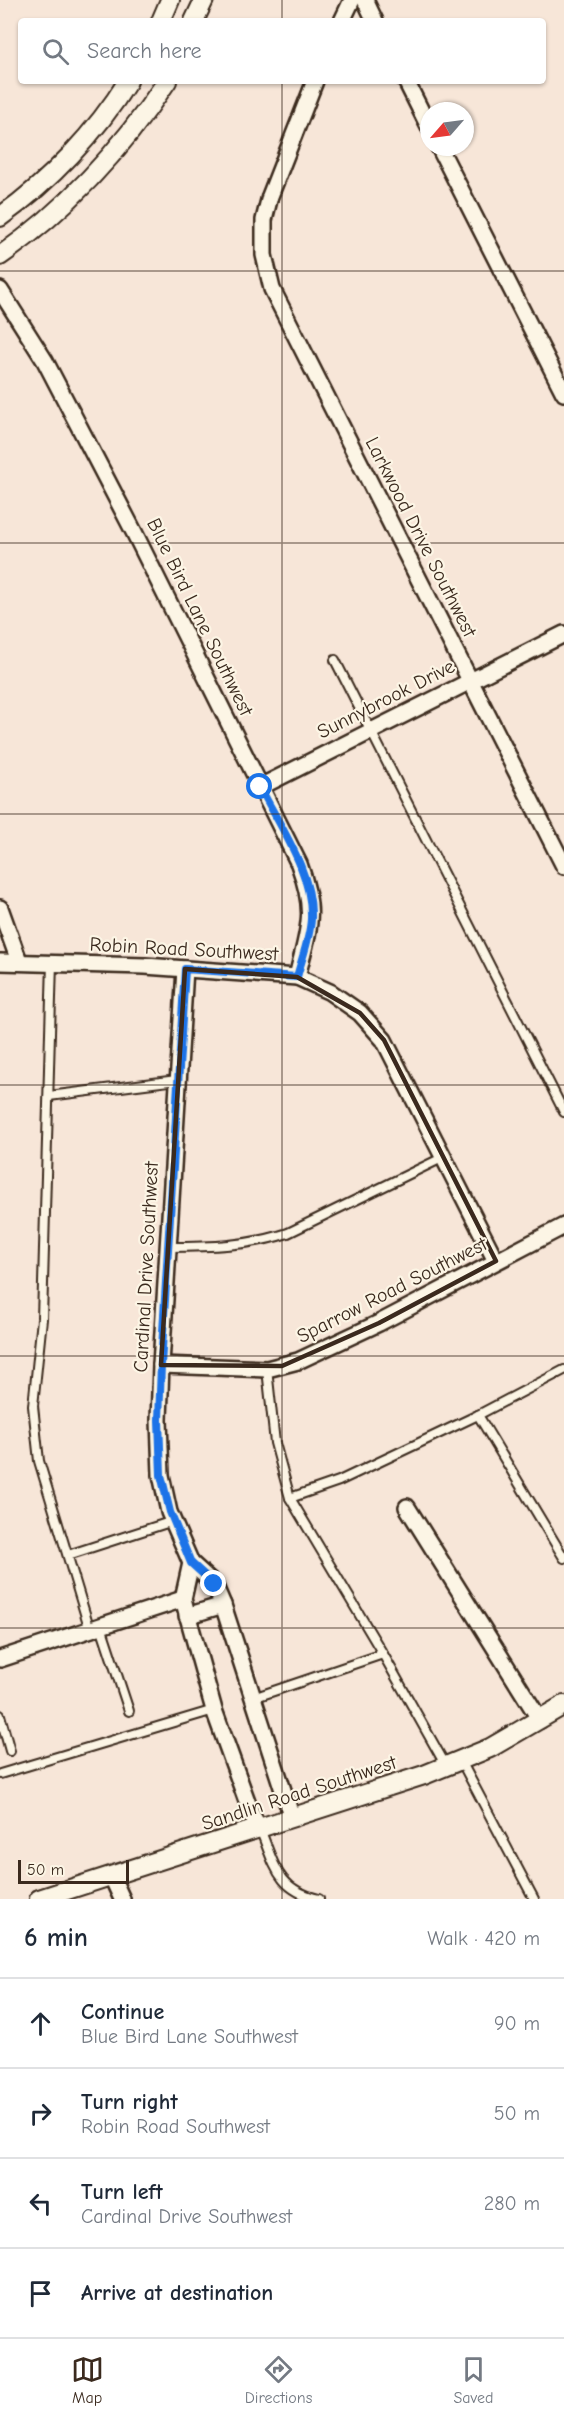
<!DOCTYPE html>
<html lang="en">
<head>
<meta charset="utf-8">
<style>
  :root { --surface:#fff; --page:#f2f2f3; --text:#1f2937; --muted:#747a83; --line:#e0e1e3; --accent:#3b2a1e }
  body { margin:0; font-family:"Comic Neue",sans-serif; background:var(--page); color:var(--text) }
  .compass { position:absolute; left:420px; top:102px; width:54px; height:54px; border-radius:50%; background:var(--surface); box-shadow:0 2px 4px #0004; rotate:242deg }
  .scale { position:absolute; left:18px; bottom:15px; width:111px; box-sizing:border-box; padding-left:6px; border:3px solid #3b2a1e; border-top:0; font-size:16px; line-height:21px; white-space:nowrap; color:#3b2a1e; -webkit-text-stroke:4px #fcf5e5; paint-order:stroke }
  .stop { position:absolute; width:18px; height:18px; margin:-14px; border:4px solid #1a73e8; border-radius:50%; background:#fff }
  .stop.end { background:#1a73e8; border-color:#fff; box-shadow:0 2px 6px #0008 }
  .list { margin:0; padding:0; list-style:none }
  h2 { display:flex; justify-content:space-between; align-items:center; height:78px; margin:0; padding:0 24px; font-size:26px }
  h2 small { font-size:20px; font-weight:400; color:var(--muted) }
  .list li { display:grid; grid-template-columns:39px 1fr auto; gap:18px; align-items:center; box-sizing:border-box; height:90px; padding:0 24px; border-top:2px solid var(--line) }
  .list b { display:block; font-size:22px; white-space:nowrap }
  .list p { margin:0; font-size:20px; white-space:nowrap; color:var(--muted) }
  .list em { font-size:20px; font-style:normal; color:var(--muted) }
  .icon { flex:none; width:33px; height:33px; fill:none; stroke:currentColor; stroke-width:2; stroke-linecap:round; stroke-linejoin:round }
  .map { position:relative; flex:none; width:564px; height:1899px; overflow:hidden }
  .search { position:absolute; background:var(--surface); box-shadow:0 2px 4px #0004; left:18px; right:18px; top:18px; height:66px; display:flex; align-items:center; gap:15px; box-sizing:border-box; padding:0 21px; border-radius:6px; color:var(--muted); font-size:22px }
  .sheet { height:438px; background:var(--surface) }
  nav { display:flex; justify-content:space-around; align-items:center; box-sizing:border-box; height:84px; border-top:2px solid var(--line); background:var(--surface); font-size:16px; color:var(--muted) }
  nav a { display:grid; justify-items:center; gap:3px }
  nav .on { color:var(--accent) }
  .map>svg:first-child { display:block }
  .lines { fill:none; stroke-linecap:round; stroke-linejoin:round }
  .service-casing { stroke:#3b2a1e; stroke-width:12 }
  .minor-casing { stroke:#3b2a1e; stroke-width:20 }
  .tertiary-casing { stroke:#3b2a1e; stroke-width:22 }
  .service { stroke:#fcf5e5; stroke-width:8 }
  .minor { stroke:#fcf5e5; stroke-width:15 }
  .tertiary { stroke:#fcf5e5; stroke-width:18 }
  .route { stroke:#1a73e8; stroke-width:8 }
  .marked { fill:none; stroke:#3b2a1e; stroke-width:4.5; stroke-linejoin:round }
  .grid { fill:none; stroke:#3b2a1e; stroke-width:1.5; stroke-opacity:0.55 }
  .labels { text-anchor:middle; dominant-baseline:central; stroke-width:4.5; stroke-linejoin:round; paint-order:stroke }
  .street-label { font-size:20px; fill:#3b2a1e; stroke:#fcf5e5 }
</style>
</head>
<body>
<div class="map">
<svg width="564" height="1899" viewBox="0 0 564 1899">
  <rect width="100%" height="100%" fill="#f7e6d8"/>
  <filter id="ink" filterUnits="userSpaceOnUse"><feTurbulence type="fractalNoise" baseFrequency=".0167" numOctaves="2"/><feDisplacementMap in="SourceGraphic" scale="12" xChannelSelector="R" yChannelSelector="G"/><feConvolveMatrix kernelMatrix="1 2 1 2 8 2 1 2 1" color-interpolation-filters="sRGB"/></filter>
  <g filter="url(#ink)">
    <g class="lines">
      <g class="service-casing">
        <g id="service">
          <path d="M335,660l229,452"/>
          <path d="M52,962l-10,357 -9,87 6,55 51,169"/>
          <path d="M49,1096l128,-16"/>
          <path d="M168,1247c41,0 81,-1 120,-14l156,-76"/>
          <path d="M267,1369l8,74 15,55 93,156 63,112"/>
          <path d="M478,1415l86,143"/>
          <path d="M290,1498l49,-17 139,-66 86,-45"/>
          <path d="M68,1555l105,-34"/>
          <path d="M101,1626l28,85"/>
          <path d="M253,1698l130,-44"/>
          <path d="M0,1715l10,36"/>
          <path d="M461,1761l73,138"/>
          <path d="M0,1774l214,-64"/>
          <path d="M260,1829c15,36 17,61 59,70"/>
        </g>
      </g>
      <g class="minor-casing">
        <g id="minor">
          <path d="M365,0l10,21"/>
          <path d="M342,21l10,-21"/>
          <path d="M315,81l-45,115 -6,24v35l8,34 292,577"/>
          <path d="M406,81l23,46"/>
          <path d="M439,147l125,246"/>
          <path d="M0,290l45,71 89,171 165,332c18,50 10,63 -2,113"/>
          <path d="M260,787l304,-153"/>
          <path d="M0,908l19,53"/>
          <path d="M0,962l145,4 152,11 33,15 30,21 24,27 112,221"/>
          <path d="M185,969l-24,396 -2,55 2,55 8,37 22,51 23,21 9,21 69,213"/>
          <path d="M161,1365l106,4 31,-8 81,-38 185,-97"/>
          <path d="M407,1507l133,213"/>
          <path d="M191,1563l-8,36 31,111 38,105 8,14"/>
          <path d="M187,1616l36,-11"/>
          <path d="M0,1659l183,-60"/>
          <path d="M112,1877l10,22"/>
        </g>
      </g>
      <g class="tertiary-casing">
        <g id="tertiary">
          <path d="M161,21l9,-21"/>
          <path d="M194,21l10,-21"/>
          <path d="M0,217c49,-35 96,-84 128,-136"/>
          <path d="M0,256c67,-47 122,-107 167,-175"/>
          <path d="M39,1899l385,-124 66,-27 74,-43"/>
        </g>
      </g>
      <use href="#service" class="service"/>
      <use href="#minor" class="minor"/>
      <use href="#tertiary" class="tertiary"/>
    </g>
  </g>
  <g class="lines" filter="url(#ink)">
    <path class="route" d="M214,1584l-23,-21 -21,-51 -9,-37 -2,-55 2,-55 24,-396 112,8c5,-19 13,-39 14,-58 2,-47 -31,-92 -51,-132"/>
  </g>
  <path class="marked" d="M185,969l112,8 63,36 24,27 112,221 -117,62 -97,43 -121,-1z"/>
  <path class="grid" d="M282,0v21M282,81v1818M0,271h564M0,543h564M0,814h564M0,1085h564M0,1356h564M0,1628h564"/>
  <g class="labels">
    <g class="street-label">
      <text transform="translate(421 537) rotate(63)">Larkwood Drive Southwest</text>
      <text transform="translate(200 617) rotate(64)">Blue Bird Lane Southwest</text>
      <text transform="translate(386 699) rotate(-27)">Sunnybrook Drive</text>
      <text transform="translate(184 949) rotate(3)">Robin Road Southwest</text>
      <text transform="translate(146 1267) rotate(-87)">Cardinal Drive Southwest</text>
      <text transform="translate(392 1290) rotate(-27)">Sparrow Road Southwest</text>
      <text transform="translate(299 1793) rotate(-18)">Sandlin Road Southwest</text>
    </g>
  </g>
</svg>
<svg class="compass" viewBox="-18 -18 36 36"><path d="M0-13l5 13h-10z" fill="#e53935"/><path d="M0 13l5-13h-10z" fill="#747a83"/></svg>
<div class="scale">50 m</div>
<div class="stop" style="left:260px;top:787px"></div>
<div class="stop end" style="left:214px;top:1584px"></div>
<div class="search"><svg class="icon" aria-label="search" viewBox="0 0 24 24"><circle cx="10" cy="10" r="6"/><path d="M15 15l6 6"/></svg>Search here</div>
</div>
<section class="sheet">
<h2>6 min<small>Walk · 420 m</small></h2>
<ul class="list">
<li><svg class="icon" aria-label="ahead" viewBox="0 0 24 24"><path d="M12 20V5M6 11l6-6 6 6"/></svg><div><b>Continue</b><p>Blue Bird Lane Southwest</p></div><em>90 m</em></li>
<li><svg class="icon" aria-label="right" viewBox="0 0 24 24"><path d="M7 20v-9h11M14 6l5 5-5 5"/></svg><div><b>Turn right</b><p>Robin Road Southwest</p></div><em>50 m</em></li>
<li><svg class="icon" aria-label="left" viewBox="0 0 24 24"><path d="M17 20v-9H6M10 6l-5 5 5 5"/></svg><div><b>Turn left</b><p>Cardinal Drive Southwest</p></div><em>280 m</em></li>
<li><svg class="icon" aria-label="arrive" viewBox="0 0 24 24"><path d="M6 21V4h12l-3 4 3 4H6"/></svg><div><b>Arrive at destination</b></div></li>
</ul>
</section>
<nav>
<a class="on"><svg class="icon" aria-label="map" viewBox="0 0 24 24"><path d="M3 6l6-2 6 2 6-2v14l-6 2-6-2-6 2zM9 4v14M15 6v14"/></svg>Map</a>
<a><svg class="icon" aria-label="directions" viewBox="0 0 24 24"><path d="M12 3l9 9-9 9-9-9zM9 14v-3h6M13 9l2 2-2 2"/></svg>Directions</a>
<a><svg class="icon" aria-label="saved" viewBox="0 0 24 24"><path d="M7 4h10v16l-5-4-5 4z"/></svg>Saved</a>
</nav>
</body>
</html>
